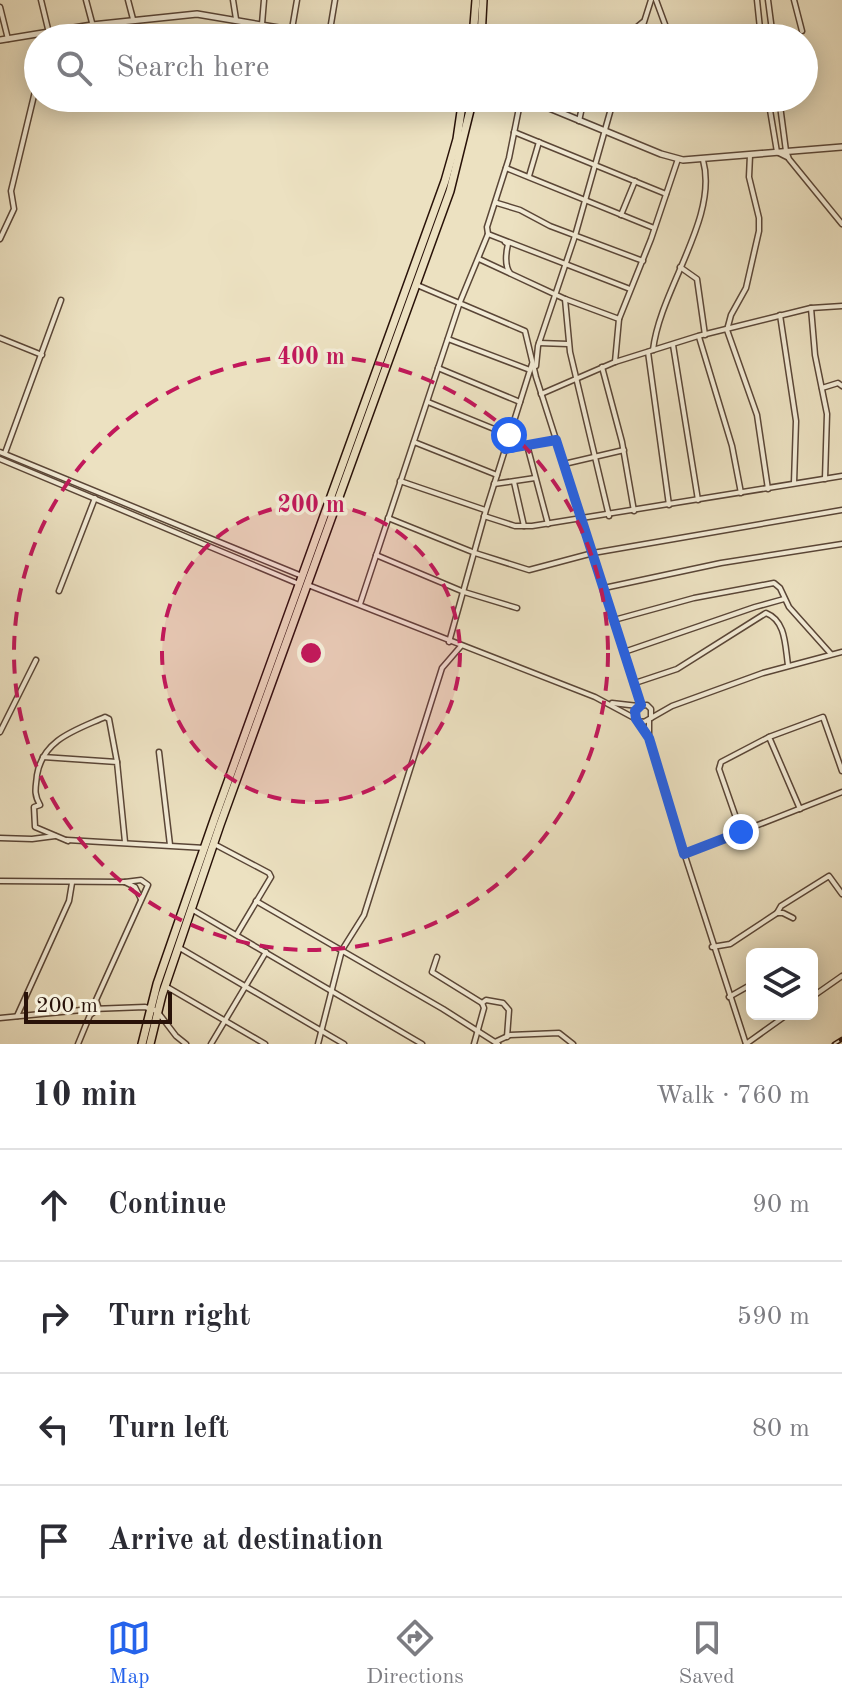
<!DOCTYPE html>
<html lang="en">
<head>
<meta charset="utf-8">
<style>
  :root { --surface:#fff; --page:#f7f7f7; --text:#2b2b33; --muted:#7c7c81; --line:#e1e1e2; --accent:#2563eb }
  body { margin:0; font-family:"Old Standard TT",serif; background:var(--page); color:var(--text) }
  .controls { position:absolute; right:24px; bottom:24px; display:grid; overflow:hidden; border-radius:12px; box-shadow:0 4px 20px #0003 }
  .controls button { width:72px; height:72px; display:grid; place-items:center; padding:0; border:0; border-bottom:2px solid var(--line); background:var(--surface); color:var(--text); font:40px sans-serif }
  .scale { position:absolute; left:24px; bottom:20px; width:148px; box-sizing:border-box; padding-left:8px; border:4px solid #291209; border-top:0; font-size:22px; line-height:28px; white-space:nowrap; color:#291209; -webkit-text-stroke:6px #f3ecd7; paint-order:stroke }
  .stop { position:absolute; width:24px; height:24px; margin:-18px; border:6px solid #2563eb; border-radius:50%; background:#fff }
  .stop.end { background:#2563eb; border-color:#fff; box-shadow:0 2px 8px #0008 }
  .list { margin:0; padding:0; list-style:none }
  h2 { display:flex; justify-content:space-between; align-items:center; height:104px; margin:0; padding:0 32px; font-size:34px }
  h2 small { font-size:26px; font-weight:400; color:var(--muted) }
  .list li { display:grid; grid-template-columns:52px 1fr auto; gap:24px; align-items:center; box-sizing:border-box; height:112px; padding:0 32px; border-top:2px solid var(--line) }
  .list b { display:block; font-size:30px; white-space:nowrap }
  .list em { font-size:26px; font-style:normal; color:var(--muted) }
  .icon { flex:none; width:44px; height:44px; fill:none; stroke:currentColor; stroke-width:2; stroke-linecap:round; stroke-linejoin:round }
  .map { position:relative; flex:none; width:842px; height:1044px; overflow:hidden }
  .search { position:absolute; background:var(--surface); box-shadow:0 4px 20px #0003; left:24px; right:24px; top:24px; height:88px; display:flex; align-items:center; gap:20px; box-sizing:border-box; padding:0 28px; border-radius:44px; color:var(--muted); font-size:30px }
  .sheet { height:552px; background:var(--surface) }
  nav { display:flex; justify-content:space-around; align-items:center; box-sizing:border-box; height:112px; border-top:2px solid var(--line); background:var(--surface); font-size:22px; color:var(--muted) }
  nav a { display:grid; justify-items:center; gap:4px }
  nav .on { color:var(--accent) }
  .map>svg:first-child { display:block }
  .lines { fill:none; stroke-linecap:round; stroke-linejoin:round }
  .minor-casing { stroke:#5a4637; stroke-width:7 }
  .tertiary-casing { stroke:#5a4637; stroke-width:8 }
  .trunk-casing { stroke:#291209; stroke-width:10 }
  .minor { stroke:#f3ecd7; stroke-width:4 }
  .tertiary { stroke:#f3ecd7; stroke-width:5 }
  .trunk { stroke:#ece1c1; stroke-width:7 }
  .rail-casing { stroke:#291209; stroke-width:5 }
  .rail { stroke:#f3ecd7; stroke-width:2; stroke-dasharray:6; stroke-linecap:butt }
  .route { stroke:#2563eb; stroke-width:10 }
  .ring { fill:none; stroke:#c2185b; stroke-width:4; stroke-dasharray:14 10 }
  .centre { fill:#c2185b; stroke:#f3ecd7; stroke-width:4 }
  .ring-label { font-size:24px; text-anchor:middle; font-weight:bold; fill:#c2185b; stroke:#f3ecd7; stroke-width:7; stroke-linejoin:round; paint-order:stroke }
</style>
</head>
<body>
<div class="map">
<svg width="842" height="1044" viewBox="0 0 842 1044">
  <rect width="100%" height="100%" fill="#ece1c1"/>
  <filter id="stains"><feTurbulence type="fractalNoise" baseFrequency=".0025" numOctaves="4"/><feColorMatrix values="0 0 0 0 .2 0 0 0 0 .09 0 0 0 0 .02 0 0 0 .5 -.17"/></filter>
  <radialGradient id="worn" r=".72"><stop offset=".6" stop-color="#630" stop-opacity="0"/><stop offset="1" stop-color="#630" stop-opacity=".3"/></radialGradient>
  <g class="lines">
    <g class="minor-casing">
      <g id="minor">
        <path d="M41,0l8,33"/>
        <path d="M128,0l5,19"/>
        <path d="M233,0l3,19"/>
        <path d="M656,0l14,38"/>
        <path d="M757,0l4,38"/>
        <path d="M768,0l5,38"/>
        <path d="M794,0l8,31"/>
        <path d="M0,7l8,32"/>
        <path d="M262,24l2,-24"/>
        <path d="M292,29l5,-29"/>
        <path d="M329,36l6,-36"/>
        <path d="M81,38l11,-4 2,-4 -8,-30"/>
        <path d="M624,38l19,-16"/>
        <path d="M639,38l12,-38"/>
        <path d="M768,98l9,54 10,5"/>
        <path d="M779,98l7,53 3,8 53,65"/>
        <path d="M579,121l5,-23"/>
        <path d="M514,132l152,62"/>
        <path d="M750,155l-1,22 10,41v13l-13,57 -15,27 -4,15 30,85 11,74"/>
        <path d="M506,168l148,60"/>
        <path d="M529,176l10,-34"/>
        <path d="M497,203l23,7 30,16 93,35"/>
        <path d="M621,215l14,-34"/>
        <path d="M488,234l142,55"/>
        <path d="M0,239l14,-30 -3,-18 27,-112"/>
        <path d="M505,242l3,2c-2,9 -4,21 2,29"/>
        <path d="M479,259l86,40 54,20"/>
        <path d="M680,267l17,12 8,56"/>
        <path d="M417,285l108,46 11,46 105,328"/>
        <path d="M565,299l5,53 39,164"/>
        <path d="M811,308l4,47 12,59 -2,65"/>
        <path d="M780,315l16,106 -2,62"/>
        <path d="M699,337l33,109 9,47"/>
        <path d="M0,338l42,17"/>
        <path d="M448,339l82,31"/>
        <path d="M539,343l29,1"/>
        <path d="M673,345l25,155"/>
        <path d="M653,350c7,-61 66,-132 50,-190"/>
        <path d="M648,352l21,153"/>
        <path d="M615,362l4,-43 32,-80 27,-80"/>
        <path d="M536,366l2,-20 37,-110 39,-138"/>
        <path d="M602,367l20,75 12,69"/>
        <path d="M438,368l82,34"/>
        <path d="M822,388l16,-5 4,3"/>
        <path d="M541,394l74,-32 83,-26 113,-28 31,-2"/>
        <path d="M428,402l81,33"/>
        <path d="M414,442l83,33"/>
        <path d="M527,445l21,79"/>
        <path d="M505,449l51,-9"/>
        <path d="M0,452l302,124"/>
        <path d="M5,453l56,-153"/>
        <path d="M0,459l299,125"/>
        <path d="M564,464l60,-14"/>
        <path d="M400,481l85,29"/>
        <path d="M514,482l10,44"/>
        <path d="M494,484l41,-6"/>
        <path d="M484,516l31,10h17l310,-50"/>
        <path d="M388,518l87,35 54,17 64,-17 249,-43"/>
        <path d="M376,555l88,37 53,16"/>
        <path d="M308,585l287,112 41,22"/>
        <path d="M604,588l117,-25 121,-19"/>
        <path d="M59,591l36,-93"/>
        <path d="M360,604l100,-302 28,-68 -1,-7 22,-69 12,-60"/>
        <path d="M614,620l80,-22 80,-15 6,5 9,19 42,47"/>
        <path d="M449,642l37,-132 46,-146"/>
        <path d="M624,652l131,-45 29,-8"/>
        <path d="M635,683l42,-14 89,-56c20,8 19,32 22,52"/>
        <path d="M612,703l26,3"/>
        <path d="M651,718l21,-12 91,-33 79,-21"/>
        <path d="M649,720v18l26,87 71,219"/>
        <path d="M639,721l5,1 7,-4v-9l-4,-4 -9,1 -4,7 14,23"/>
        <path d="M0,732l36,-72"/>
        <path d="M159,752l11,93"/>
        <path d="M43,757l74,5 8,80"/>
        <path d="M800,809l-31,-72 54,-20 19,54"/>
        <path d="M741,832l-22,-63 2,-7 48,-25"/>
        <path d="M0,838l32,1 23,-3"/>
        <path d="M67,840l138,8"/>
        <path d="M68,841l-33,-14 -1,-20 6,-2c-7,-12 -4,-18 -3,-30 6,-36 39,-45 68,-58l4,2 8,43"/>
        <path d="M214,844l55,29 2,4 -34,57"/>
        <path d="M684,854l158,-62"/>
        <path d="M0,881l125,1 10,5 6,12"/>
        <path d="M256,901l187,108 55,35"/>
        <path d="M193,910l229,134"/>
        <path d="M777,913l4,-7 48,-30 13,18"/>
        <path d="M178,947l166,97"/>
        <path d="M712,947l18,-3 47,-31h6l10,5"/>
        <path d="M437,957l-5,15 50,31 4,-3 17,3 6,7 -2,27"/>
        <path d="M167,987l98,57"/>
        <path d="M729,997l23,-13"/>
        <path d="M812,997l30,-21"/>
        <path d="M99,1009l-3,-9 52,-115 -7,-5 -16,2"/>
        <path d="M17,1016l52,-115 3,-18"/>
        <path d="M0,1018l92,-9 53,-2 12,4 19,25 10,8"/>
        <path d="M495,1042l15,-7 49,-2 14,11"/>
        <path d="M78,1044l12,-29 7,-5"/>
        <path d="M211,1044l55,-92"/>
        <path d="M318,1044l24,-94 22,-35 78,-247 19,-22"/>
        <path d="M474,1044l10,-36 -2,-5"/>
        <path d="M746,1044l42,-30"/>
      </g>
    </g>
    <g class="tertiary-casing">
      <g id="tertiary">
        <path d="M0,40l92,-15 105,-11 141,24"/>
        <path d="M525,98l136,56 22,6 159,-13"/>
      </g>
    </g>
    <g class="trunk-casing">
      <g id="trunk">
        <path d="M473,38l3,-38"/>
        <path d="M481,38l2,-38"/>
        <path d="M142,1044l15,-60 57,-164 231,-639 12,-42 6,-41"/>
        <path d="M150,1044l12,-49 58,-170 230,-634 23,-93"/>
      </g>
    </g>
    <use href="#minor" class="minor"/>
    <use href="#tertiary" class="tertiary"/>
    <use href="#trunk" class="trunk"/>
    <g class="rail-casing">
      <path id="rail" d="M834,1044l8,-5"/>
    </g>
    <use href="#rail" class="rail"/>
  </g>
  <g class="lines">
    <path class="route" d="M509,435l-4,14 51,-9 85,265 -6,6 1,8 13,19 35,116 57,-22"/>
  </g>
  <circle cx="311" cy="653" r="149" fill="#c2185b" fill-opacity=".12"/>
  <g class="ring">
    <circle cx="311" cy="653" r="149"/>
    <circle cx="311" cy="653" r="297"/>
  </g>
  <circle cx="311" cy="653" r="12" class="centre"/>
  <g class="ring-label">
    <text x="311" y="364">400 m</text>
    <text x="311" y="512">200 m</text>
  </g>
  <rect width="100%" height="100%" filter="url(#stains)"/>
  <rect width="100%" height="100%" fill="url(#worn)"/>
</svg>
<div class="controls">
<button><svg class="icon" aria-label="layers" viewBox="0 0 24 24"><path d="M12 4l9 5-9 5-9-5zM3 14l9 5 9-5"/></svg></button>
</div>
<div class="scale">200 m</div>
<div class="stop" style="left:509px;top:435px"></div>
<div class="stop end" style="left:741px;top:832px"></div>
<div class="search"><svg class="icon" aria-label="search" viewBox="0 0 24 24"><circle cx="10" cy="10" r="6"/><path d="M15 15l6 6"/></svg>Search here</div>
</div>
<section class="sheet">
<h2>10 min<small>Walk · 760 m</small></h2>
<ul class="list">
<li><svg class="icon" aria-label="ahead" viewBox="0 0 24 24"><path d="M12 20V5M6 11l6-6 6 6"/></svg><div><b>Continue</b></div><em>90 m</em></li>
<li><svg class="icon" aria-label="right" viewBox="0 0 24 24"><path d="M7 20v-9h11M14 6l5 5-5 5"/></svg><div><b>Turn right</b></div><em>590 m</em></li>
<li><svg class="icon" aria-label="left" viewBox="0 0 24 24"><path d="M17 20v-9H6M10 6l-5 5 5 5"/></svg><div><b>Turn left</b></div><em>80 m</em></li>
<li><svg class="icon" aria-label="arrive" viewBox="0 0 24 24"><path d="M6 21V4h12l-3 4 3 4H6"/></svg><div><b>Arrive at destination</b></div></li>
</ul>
</section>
<nav>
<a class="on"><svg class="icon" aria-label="map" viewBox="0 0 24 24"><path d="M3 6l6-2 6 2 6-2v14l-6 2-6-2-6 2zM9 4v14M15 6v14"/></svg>Map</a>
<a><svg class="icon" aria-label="directions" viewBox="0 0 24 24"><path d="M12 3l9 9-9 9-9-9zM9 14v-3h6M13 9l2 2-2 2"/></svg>Directions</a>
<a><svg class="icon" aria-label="saved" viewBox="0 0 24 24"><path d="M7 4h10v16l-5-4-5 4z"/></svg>Saved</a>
</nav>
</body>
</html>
